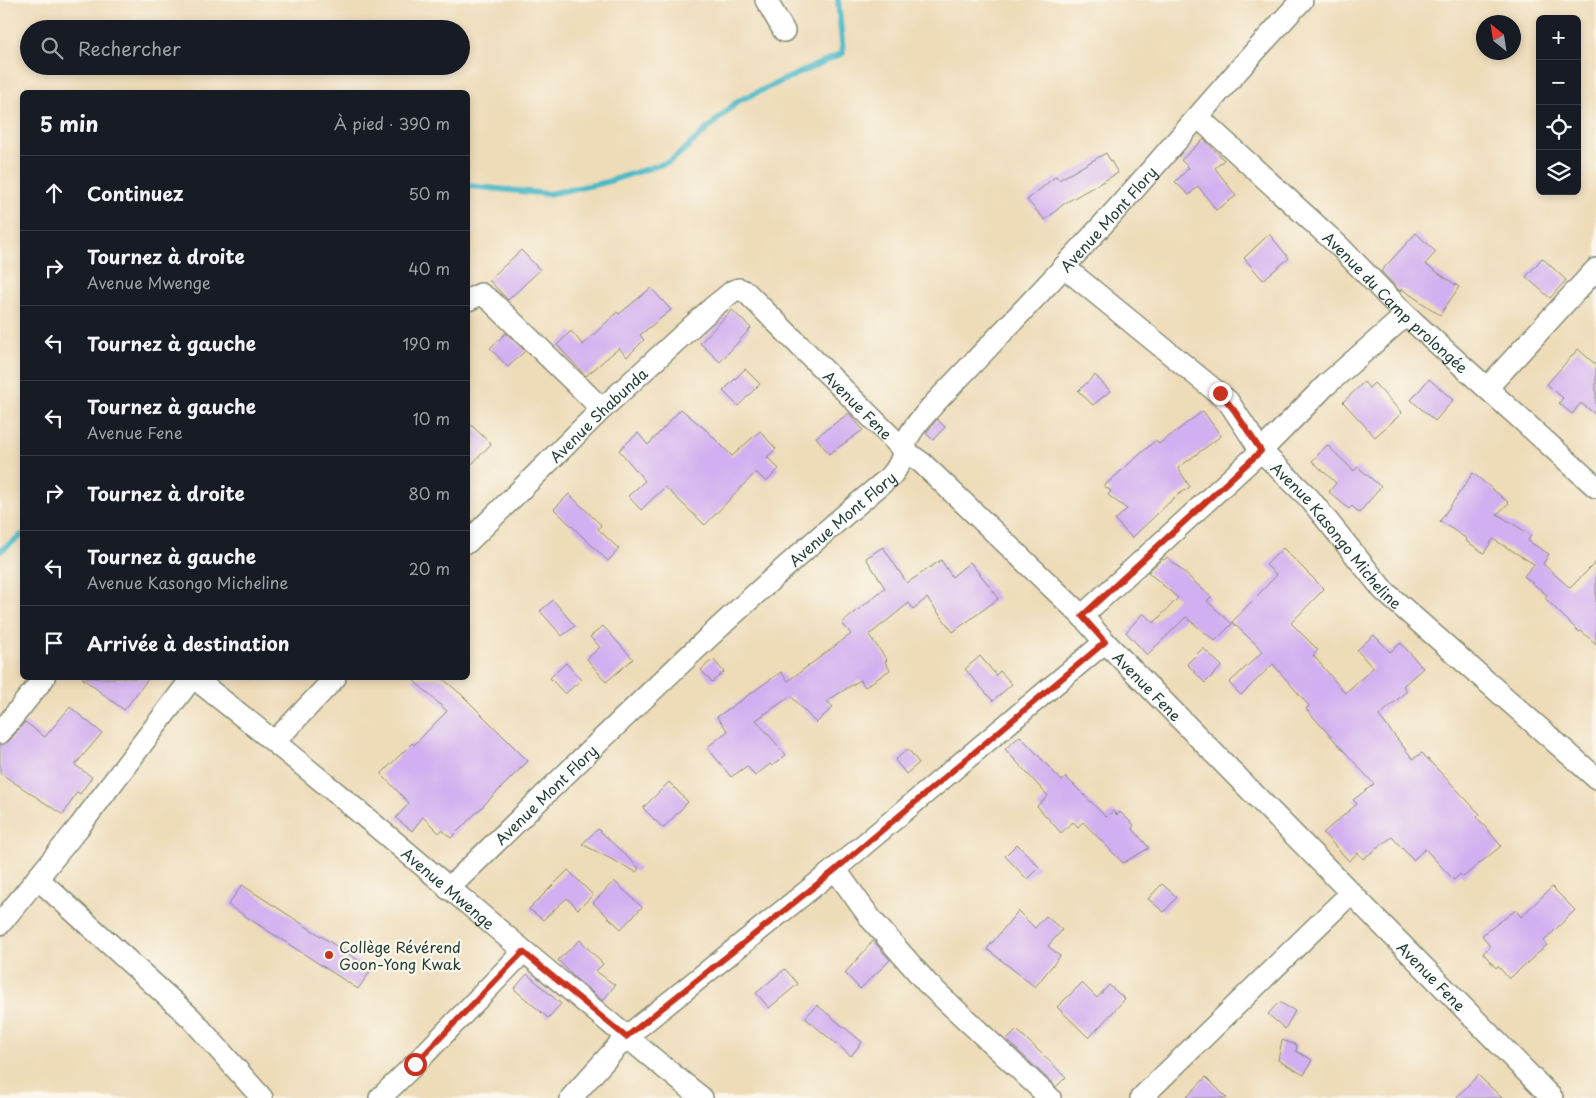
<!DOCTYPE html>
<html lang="fr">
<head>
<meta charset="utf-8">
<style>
  :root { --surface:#171b24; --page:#20242c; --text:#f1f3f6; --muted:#9ea1a6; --line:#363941 }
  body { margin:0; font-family:"Playpen Sans",sans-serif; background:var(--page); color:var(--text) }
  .controls { position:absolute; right:15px; top:15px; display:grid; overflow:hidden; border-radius:8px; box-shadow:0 2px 8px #0003 }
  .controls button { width:45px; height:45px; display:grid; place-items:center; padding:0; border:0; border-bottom:1px solid var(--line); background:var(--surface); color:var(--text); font:25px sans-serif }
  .compass { position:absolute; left:1476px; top:15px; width:45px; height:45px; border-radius:50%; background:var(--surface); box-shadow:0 2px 8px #0003; rotate:330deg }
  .stop { position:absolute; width:15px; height:15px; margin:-11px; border:4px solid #c8321e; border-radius:50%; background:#fff }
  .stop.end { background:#c8321e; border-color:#fff; box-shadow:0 1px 5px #0008 }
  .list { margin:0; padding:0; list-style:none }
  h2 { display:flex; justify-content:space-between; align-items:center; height:65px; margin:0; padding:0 20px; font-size:21px }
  h2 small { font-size:16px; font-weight:400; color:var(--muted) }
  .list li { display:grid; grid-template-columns:32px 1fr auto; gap:15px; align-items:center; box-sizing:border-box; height:75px; padding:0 20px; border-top:1px solid var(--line) }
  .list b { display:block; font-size:19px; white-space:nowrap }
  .list p { margin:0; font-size:16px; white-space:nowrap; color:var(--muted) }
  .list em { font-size:16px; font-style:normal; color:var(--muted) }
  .icon { flex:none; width:28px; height:28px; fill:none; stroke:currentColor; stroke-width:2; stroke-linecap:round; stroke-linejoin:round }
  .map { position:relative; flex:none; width:1596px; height:1098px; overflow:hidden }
  .search { position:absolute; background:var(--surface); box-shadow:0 2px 8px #0003; left:20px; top:20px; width:450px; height:55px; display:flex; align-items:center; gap:12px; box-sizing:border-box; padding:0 18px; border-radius:28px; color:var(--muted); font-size:19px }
  .panel { position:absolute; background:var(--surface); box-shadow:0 2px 8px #0003; left:20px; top:90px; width:450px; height:590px; border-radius:8px }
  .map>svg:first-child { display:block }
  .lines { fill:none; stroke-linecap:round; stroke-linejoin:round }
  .stream { stroke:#4cb9c7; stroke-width:6 }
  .building { fill:#d2aff0 }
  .minor-casing { stroke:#868c76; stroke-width:24 }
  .minor { stroke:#fff; stroke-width:21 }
  .route { stroke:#c8321e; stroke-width:6 }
  .poi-dot { fill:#c8321e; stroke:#fbf7ec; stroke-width:2 }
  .labels { text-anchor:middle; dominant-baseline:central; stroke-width:4.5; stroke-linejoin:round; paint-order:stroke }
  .street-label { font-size:15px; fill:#1f3d34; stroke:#fbf7ec }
  .poi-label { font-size:15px; fill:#1f3d34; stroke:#fbf7ec; text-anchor:start }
</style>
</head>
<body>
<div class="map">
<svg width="1596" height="1098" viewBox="0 0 1596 1098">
  <rect width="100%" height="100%" fill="#fbf7ec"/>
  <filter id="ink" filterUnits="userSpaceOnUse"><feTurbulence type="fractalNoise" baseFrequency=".02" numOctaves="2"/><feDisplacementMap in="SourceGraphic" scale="10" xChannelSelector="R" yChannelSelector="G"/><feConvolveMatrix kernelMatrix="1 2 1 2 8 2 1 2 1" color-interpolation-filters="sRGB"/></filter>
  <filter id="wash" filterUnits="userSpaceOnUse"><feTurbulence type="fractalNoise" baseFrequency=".0096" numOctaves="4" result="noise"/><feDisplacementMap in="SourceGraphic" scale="20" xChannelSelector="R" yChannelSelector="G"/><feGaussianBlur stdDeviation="1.12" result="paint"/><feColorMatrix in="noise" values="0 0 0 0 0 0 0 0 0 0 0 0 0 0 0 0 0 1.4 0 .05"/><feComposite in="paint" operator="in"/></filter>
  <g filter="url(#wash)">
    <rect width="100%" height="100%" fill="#eedcb9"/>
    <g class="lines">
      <g class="stream">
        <path d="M468,186l80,8 55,-11 66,-21 14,-11 55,-50 105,-48 -5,-53"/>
        <path d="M0,551l22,-16"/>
      </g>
    </g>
    <g id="blocks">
      <g class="building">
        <path d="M1204,139l20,21 -9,8 21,28 -20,14 -18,-24 -9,9 -14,-13 14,-14 -8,-8z"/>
        <path d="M1106,153l12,20 -53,30 -20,17 -18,-20 29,-24 3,4z"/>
        <path d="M1416,233l20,19 -11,12 34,23 -19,28 -38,-26 -2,2 -19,-20z"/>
        <path d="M1269,234l20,24 -26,22 -19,-22z"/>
        <path d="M521,250l19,20 -32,30 -19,-20z"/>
        <path d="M1542,258l24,22 -16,18 -24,-21z"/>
        <path d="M651,288l20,22 -31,25 4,5 -17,17 -8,-9 -33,28 -29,-31 14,-14 12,14 34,-33 2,2z"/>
        <path d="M732,310l19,18 -31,34 -20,-19z"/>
        <path d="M506,333l19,18 -17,16 -18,-19z"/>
        <path d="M1578,349l18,16v50l-15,-12 -9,11 -13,-11 4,-5 -16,-14z"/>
        <path d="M745,369l15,15 -22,22 -15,-15z"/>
        <path d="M1095,375l15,16 -17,14 -15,-14z"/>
        <path d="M1429,379l24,21 -18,21 -24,-21z"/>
        <path d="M1364,382l5,6 5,-5 28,30 -27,24 -32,-35z"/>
        <path d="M681,409l26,22 25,25 28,-25 16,18 -9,8 12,12 -13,13 -10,-10 -51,53 -40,-38 -24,23 -13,-14 17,-15 -26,-31 19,-17 10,12z"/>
        <path d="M1203,411l18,25 -43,32 12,19 -14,9 -44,42 -17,-18 12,-11 -19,-14 3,-4 -7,-5 52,-46 3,4z"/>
        <path d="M849,413l14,17 -34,24 -13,-17z"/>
        <path d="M937,419l8,8 -12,13 -7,-7z"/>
        <path d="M468,422l23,22 -23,24z"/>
        <path d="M1327,445l27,26 4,-4 23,20 -22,26 -7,-7 -3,3 -20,-17 7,-9 -24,-22z"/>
        <path d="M1473,473l36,30 -12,11 34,21 -3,6 21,13 -6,10 27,24 26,-26v82l-15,-13 -2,1 -34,-34 3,-2 -24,-20 10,-12 -41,-25 -9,14 -18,-12 1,-2 -27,-18z"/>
        <path d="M569,494l32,31 -3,4 21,20 -11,12 -54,-52z"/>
        <path d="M883,547l24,36 34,-23 11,17 18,-15 25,31 3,6 -45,33 -26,-34 -14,11 -4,-6 -40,32 18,25 -2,2 5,8 -25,17 -5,-7 -33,21 6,6 -17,16 -25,-27 -35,24 30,35 -14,11 -2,-2 -15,12 -8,-10 -16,11 -24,-30 21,-16 -11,-14 64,-45 7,9 63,-47 -9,-11 43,-35 -19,-30z"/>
        <path d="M1283,548l41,41 -33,34 27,27 -5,5 32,38 28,-25 -16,-18 17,-15 16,17 11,-9 22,25 -20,18 4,5 -28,25 34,43 9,-6 58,61 -3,3 24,29 -38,31 -3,-3 -6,6 -29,-31 -12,11 -21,-23 -29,22 -5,-6 -9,8 -26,-28 34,-29 -4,-4 21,-16 -68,-75 3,-3 -36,-42 -32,31 -12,-12 34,-32 -31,-29 45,-47 -11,-10z"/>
        <path d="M1167,557l44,40 -4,4 25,23 -17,17 -29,-24 -39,38 -21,-23 17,-19 11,10 24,-25 -30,-26 14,-13 2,1z"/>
        <path d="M553,600l22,26 -13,10 -22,-25z"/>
        <path d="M603,626l30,33 -27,23 -19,-23 13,-12 -10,-10z"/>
        <path d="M1203,648l19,18 -17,17 -18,-19z"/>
        <path d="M980,656l16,19 4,-4 12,13 -19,17 -28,-32z"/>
        <path d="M713,659l11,13 -12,10 -11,-12z"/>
        <path d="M566,663l15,17 -16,14 -15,-16z"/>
        <path d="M82,678h67l-25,32z"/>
        <path d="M411,678h31l20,17 66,66 -77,77 -9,-8 -3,3 -16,-16 -11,14 -16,-13 13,-15 -28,-29 31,-31 2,2 33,-34z"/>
        <path d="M70,707l32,26 -27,32 17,12 -12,17 -3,-2 -14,23 -63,-42v-28l9,-4 16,-19 20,15z"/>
        <path d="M1020,736l42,45 4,-4 40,40 7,-6 4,4 3,-3 14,13 -2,3 17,20 -26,15 -40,-41 -5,5 -5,-5 -12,11 -24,-27 11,-10 -43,-47z"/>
        <path d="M908,749l11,14 -13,11 -11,-14z"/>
        <path d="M669,782l19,20 -25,26 -20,-20z"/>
        <path d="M598,829l41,39 -3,4 -54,-28z"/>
        <path d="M1017,844l22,23 -12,12 -22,-23z"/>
        <path d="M568,870l25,25 -15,14 -11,-11 -24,22 -14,-11z"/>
        <path d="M614,881l28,26 -21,22 -28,-26z"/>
        <path d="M1162,884l15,13 -13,15 -16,-13z"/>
        <path d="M242,885l130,84 -14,20 -130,-84z"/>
        <path d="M1552,887l23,23 -31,31 3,4 -38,34 -11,-13 -2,2 -13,-15 7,-6 -8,-12 34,-25 5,7z"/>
        <path d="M1018,911l17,17 11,-12 16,14 -14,16 12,10 -25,31 -48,-38z"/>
        <path d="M580,940l23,24 -7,7 19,14 -12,16 -27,-22 -18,-19z"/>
        <path d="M873,941l17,19 -30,29 -15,-16z"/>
        <path d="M785,969l13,15 -29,24 -13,-15z"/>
        <path d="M527,974l34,30 -13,14 -34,-29z"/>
        <path d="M1082,983l15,15 12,-13 16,14 -36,39 -32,-31z"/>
        <path d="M1279,1002l16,9 -10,18 -17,-15z"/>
        <path d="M817,1005l45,37 -11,14 -46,-38z"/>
        <path d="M1017,1030l49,47 -10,10 -49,-47z"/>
        <path d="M1282,1040l15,5 -1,6 16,9 -8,15 -26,-15z"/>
        <path d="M1478,1075l24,23h-46z"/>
        <path d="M1206,1077l21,21h-41z"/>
      </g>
    </g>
  </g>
  <g filter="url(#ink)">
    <use href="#blocks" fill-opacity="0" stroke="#868c76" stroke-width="1"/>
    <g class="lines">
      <g class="minor-casing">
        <g id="minor">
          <path d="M766,0l18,31"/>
          <path id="s1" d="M1198,117l141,129 67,69 190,172"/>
          <path id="s2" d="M1064,267l164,134 33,50 48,47 75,93 212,187"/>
          <path d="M468,300l13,-6 10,7 111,108"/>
          <path d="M1487,388l109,-119"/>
          <path id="s3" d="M468,542l134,-133 110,-101 21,-17 6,-2 7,3 159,159 17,12 160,153 23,26 447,456"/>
          <path d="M1082,616l179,-165 65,-66 80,-70"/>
          <path id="s4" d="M194,678c173,135 336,283 508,420"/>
          <path d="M0,733l44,-55"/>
          <path d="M275,741l60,-63"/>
          <path d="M835,869l36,50 56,64 123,115"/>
          <path d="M37,878l154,140 71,80"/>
          <path id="s5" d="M448,889c145,-141 287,-284 443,-413 11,-13 11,-20 16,-36 5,-13 17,-24 26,-35 61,-64 122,-127 181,-193 63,-70 123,-143 188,-212"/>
          <path d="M0,924l79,-97 113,-149"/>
          <path d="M380,1098l35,-34 108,-112"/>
          <path d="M571,1098l55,-61 209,-168 270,-227"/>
          <path d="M1141,1098l210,-205"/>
        </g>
      </g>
      <use href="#minor" class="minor"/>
    </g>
  </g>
  <g class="lines" filter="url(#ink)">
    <path class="route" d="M415,1064l108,-112 103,85 209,-167 270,-228 -23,-26 179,-165 -27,-41 -14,-17"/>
  </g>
  <circle class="poi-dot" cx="329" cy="955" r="5"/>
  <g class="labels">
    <g class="street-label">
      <text stroke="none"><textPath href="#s5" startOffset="945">Avenue Mont Flory</textPath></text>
      <text stroke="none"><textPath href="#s1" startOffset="271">Avenue du Camp prolongée</textPath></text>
      <text stroke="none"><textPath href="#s3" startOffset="538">Avenue Fene</textPath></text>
      <text stroke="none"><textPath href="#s3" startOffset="182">Avenue Shabunda</textPath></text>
      <text stroke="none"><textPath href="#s5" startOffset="541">Avenue Mont Flory</textPath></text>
      <text stroke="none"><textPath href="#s2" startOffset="385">Avenue Kasongo Micheline</textPath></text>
      <text stroke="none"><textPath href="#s3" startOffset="942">Avenue Fene</textPath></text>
      <text stroke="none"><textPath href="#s5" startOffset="136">Avenue Mont Flory</textPath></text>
      <text stroke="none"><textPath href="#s4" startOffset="330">Avenue Mwenge</textPath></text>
      <text stroke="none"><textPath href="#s3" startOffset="1348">Avenue Fene</textPath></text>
    </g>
    <g class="poi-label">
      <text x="339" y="946">Collège Révérend<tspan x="339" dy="17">Goon-Yong Kwak</tspan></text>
    </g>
  </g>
</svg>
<div class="controls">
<button>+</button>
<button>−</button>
<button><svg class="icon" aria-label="locate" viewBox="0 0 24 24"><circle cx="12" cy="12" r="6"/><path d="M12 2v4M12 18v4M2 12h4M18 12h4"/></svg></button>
<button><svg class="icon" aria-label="layers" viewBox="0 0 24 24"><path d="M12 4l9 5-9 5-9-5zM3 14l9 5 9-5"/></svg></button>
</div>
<svg class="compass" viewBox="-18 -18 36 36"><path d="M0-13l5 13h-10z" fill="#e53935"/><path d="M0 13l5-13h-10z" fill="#9ea1a6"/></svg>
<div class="stop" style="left:415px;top:1064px"></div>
<div class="stop end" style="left:1220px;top:393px"></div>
<div class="search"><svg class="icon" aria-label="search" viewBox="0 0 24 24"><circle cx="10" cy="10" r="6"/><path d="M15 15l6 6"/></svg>Rechercher</div>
<section class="panel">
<h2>5 min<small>À pied · 390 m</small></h2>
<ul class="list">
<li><svg class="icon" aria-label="ahead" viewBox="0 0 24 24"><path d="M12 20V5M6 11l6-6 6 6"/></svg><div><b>Continuez</b></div><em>50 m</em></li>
<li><svg class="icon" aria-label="right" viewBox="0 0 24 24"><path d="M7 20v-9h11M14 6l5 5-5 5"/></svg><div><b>Tournez à droite</b><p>Avenue Mwenge</p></div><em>40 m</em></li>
<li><svg class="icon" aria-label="left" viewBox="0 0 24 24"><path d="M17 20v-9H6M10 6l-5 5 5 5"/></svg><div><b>Tournez à gauche</b></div><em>190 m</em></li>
<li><svg class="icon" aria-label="left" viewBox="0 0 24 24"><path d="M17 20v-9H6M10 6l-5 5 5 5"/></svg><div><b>Tournez à gauche</b><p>Avenue Fene</p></div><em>10 m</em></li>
<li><svg class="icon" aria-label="right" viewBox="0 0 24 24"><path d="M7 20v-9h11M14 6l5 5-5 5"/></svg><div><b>Tournez à droite</b></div><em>80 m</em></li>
<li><svg class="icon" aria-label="left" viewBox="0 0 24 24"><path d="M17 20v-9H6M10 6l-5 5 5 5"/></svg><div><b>Tournez à gauche</b><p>Avenue Kasongo Micheline</p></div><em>20 m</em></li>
<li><svg class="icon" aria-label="arrive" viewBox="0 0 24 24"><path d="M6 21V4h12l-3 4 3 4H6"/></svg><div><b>Arrivée à destination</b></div></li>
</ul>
</section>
</div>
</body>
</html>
